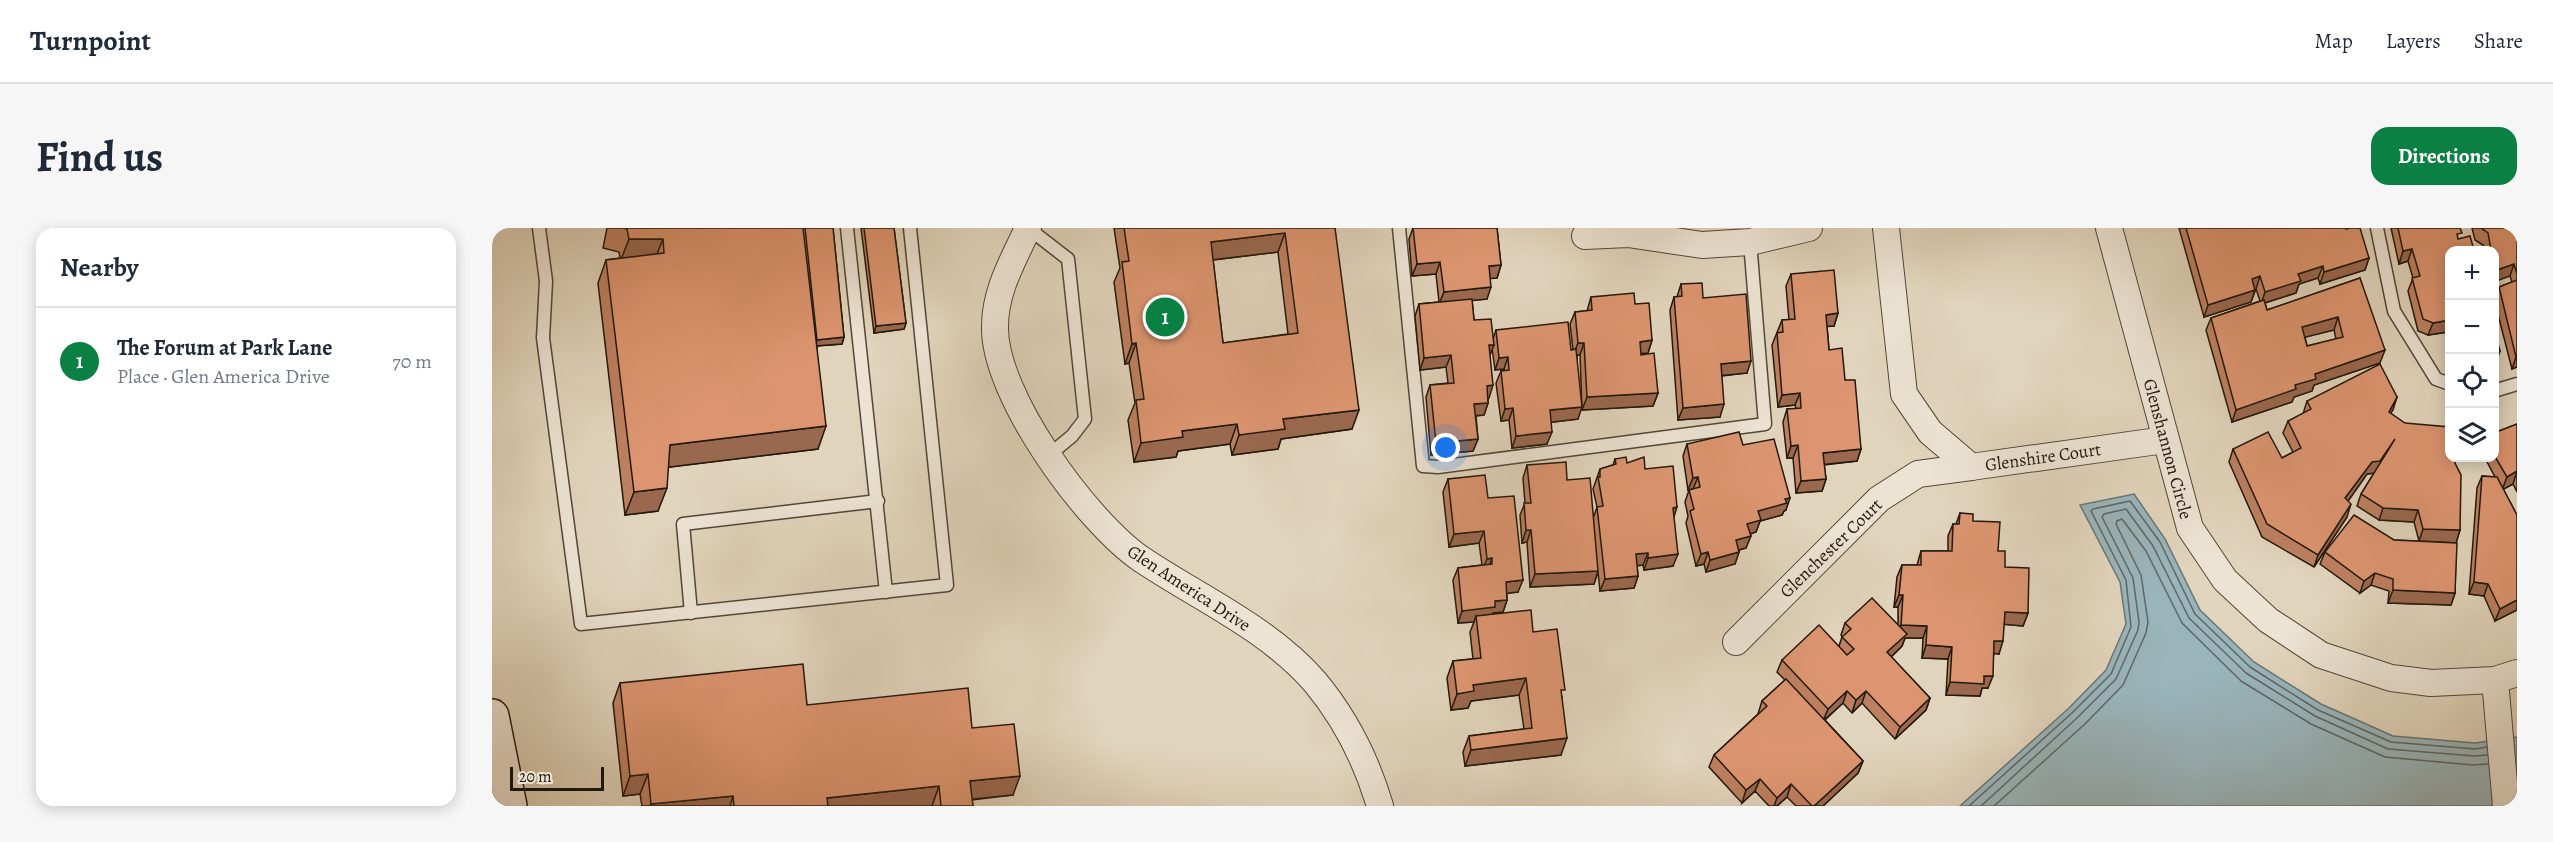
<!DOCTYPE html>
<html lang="en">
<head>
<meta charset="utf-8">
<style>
  :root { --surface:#fff; --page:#f6f6f7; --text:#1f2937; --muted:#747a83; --line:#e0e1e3; --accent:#0b8043 }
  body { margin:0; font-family:Alegreya,serif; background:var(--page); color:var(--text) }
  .controls { position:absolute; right:18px; top:18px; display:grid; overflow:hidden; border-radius:12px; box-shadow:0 3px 15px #0003 }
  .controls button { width:54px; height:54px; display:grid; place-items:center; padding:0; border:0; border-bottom:2px solid var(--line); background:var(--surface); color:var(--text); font:30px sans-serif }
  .scale { position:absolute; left:18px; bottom:15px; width:94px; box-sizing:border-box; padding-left:6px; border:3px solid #23180c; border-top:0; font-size:16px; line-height:21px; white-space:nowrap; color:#23180c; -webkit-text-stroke:4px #ece3d3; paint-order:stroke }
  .you { position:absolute; left:954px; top:220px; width:21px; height:21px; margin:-15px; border:4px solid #fff; border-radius:50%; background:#1a73e8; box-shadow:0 0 0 9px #1a73e833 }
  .badge { display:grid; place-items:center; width:39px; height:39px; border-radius:50%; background:var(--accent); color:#fff; font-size:20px; font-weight:700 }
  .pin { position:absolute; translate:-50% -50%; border:3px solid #fff; box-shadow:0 2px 6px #0006 }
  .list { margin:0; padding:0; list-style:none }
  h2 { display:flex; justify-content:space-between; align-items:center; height:78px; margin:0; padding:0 24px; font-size:26px }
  h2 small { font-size:20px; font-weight:400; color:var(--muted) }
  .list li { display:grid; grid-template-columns:39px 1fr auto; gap:18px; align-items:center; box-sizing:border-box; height:108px; padding:0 24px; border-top:2px solid var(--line) }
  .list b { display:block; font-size:22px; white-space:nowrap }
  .list p { margin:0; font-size:20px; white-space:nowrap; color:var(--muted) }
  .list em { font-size:20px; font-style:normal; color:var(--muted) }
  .icon { flex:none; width:33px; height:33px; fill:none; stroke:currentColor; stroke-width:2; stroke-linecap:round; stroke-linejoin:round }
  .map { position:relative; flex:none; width:2025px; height:578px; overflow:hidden; border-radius:18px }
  header { display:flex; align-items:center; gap:36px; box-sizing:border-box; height:84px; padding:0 30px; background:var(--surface); border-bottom:2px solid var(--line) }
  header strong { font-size:28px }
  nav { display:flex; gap:33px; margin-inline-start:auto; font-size:21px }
  .intro { display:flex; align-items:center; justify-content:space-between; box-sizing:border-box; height:144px; padding:0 36px }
  h1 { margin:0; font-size:42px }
  .button { padding:15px 27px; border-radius:18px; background:var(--accent); color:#fff; font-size:21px; font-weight:700 }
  main { display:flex; gap:36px; padding:0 36px }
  aside { flex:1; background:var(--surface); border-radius:18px; box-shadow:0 3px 15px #0003 }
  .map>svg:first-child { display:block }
  .water { fill:#99b5bb; stroke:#6a7675; stroke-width:1.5 }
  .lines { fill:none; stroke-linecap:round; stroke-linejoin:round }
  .shore { stroke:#5e6664; stroke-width:1.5 }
  .service-casing { stroke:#524738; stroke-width:15 }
  .minor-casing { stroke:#524738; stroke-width:28 }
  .secondary-casing { stroke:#23180c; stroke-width:36 }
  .service { stroke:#ece3d3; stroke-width:12 }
  .minor { stroke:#ece3d3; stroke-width:26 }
  .secondary { stroke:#ece3d3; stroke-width:33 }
  .wall { fill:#bd8060; stroke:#23180c; stroke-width:1.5; fill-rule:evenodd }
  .shaded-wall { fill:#9a684e; stroke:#23180c; stroke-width:1.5 }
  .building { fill:#dc9570; stroke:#23180c; stroke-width:1.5; fill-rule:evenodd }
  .labels { text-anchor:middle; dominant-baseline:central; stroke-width:6; stroke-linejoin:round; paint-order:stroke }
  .street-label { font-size:18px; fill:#23180c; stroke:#ece3d3 }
</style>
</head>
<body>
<header>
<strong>Turnpoint</strong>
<nav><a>Map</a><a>Layers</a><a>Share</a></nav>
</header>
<div class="intro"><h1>Find us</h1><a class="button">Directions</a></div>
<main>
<aside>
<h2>Nearby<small></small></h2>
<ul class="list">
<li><span class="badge">1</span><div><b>The Forum at Park Lane</b><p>Place · Glen America Drive</p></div><em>70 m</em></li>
</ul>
</aside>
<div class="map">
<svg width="2025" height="578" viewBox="0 0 2025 578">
  <rect width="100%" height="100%" fill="#e1d4bc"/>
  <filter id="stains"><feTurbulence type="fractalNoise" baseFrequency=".00333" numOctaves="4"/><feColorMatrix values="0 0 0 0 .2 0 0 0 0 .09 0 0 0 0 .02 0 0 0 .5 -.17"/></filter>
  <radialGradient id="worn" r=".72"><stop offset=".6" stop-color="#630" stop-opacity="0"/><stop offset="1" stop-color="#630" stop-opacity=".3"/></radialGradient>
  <path class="water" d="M1642,266l31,45 35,71 54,52 67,42 72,32 82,7 42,-6v69h-557l109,-98 37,-38 20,-46 -6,-42 -40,-77z"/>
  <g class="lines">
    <g class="shore">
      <path d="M1477,578l104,-94 38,-38 20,-47 -5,-47 -35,-69 2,-2 37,-8 30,41 35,72 55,53 68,43 73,32 84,7 12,-2"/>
      <path d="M1489,578l97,-89 38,-38 22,-49 1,-8 -6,-44 -31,-61 2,-3 22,-5 27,37 36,72 57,55 69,43 73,33 86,7 13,-1"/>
      <path d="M1502,578l91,-82 38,-39 23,-52 2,-11 -7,-47 -25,-51 1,-3 5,-2 24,32 36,72 59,58 70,43 74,33 88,8 15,-1"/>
    </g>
    <g class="service-casing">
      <g id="service">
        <path d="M47,0l7,53 -3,57 38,286 366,-39 -37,-357"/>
        <path d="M355,0l39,364"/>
        <path d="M536,0l40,31 17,160 -13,17 -23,19"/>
        <path d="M907,0l24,238 15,1 327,-43 -15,-182"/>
        <path d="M1885,0l17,83 42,68 14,5"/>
        <path d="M2002,163l23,-7"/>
        <path d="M199,385l-8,-89 195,-23"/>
      </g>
    </g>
    <g class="minor-casing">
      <g id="minor">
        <path d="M536,0c-14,31 -33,62 -33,98 -2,68 91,195 146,233 58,39 127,69 174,123 30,36 52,80 65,124"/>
        <path d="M1394,0l18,166 26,38 41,35 194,-27"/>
        <path d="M1617,0l81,300 35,52 43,40 53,35 70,23 40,5 64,-3 22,-7"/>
        <path d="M1093,8l43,-2 74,11 48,-3 59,-14"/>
        <path d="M1244,414l143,-143 39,-25 53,-7"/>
        <path d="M2003,452l11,126"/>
      </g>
    </g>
    <g class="secondary-casing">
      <path id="secondary" d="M0,488l18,90"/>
    </g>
    <use href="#service" class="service"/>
    <use href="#minor" class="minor"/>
    <use href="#secondary" class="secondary"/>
  </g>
  <g class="wall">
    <path d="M115,0h226l11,109 -2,7 -25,2 1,103 -150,18 -10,44 -33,4 -27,-232 8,-23 14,-2 -1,-6 -16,-4z"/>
    <path d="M369,0h33l12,95 -2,6 -30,4z"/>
    <path d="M622,0h221l17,201 -71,10 -3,10 -46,6 -2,-11 -52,7 -2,6 -42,5 -6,-42 7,-17 -6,-40 -4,1 -11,-82 6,-14zM786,24l10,82 -65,9 -10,-83z"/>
    <path d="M921,0h84l4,37 -4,13h-7l-3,21 -15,1 2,20 19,19 3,-9 77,20 -3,-26 5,-12 12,-1 4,-14 44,7 17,36 -4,13h-7l17,40 -5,13 -71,4 -2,-55h-3l1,64 -27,3 -4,22 -35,4 -3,-28 -8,1 -5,-38 5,-12h3v-2l-9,1 -3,-22 -2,7 -2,48 -4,12 -8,1 2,23 -5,12 -42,4 -5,-58 4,-12 18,-2 -2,-16 -26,3 -5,-54 4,-12 20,-2 -3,-28 -24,2 -3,-37z"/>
    <path d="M1687,0h167l23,30 -4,12 -45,14 -2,-6 -19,6 -3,9 -31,10 2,7 93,-32 20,85 -66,22 -2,6 -18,6 -2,5 -60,20 -26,-92 5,-12 49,-17 -4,-12 -5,13 -47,15zM1842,102l2,9 -29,7 -2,-9z"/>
    <path d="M1899,0h69l-10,22v88l-2,-6 -20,3 -10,-4 -10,-40 5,-13 -5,-17 -9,3z"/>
    <path d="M1980,0h45v139l-5,2 -18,-70 5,-12 13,-5 -2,-6 -16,-26h-10l-1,-5 -8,-5z"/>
    <path d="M1299,46l47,39 -4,13h-7l2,24 16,30 16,69 -4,12 -33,4 2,14 -4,12 -26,2 -3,-35h-6l-4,-36 4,-13h9l-1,-4 -17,2 -6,-62 10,-25h7l-3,-34z"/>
    <path d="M1189,56l22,14 44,75 -25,3 -2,41 -42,3 -8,-110 4,-13h3z"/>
    <path d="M1905,169l-7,16 65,50 5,67 -4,13 -1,50 -4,12 -63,-2 1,-12 -18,-6 -11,8 -40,-29 5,-12 69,-12 25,1 -5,-19 -35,-2 -22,-14 4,-12 13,-21 -7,1 -19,27 -1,16 -33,50 -52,-30 -33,-75 4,-13 49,9 11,-6 -10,-19 5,-12 15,-7 4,-13z"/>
    <path d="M2025,196v68l-4,-8 -10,5 14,26v95l-22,11 -11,-25 -15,-2 8,-106 5,-12 13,1 -10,-19h9v-25z"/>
    <path d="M1195,216l56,1 43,65 -2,1 -2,4 -22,6 -4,11 -6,2 -4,14 -7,2v2l-4,12 -29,8 -2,-8 -8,2 -10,-43 2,-7 -3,-14 4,-12h-1l-5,-34z"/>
    <path d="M1123,231l30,10 29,49 -1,48 -29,4 -1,-5 -6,1 1,10 -4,12 -34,3 -2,-19 -4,12 -64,3 -3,-45 -5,1 -2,-28 5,-12 -2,-25 4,-13 40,15 27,36 3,-9 -4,-18 7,-20 13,-4z"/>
    <path d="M956,251l40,19 30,94 -11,1v7l-4,12 -10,2 40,18 29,65 -1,58 -96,11 -2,-14 6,-16 55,-7 -5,-34 -48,6 -3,7 -17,2 -4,-32 6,-17 20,-2 -3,-27 4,-10 -16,1 -5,-43 5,-12 24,-3 -3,-22 -30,4 -6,-55z"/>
    <path d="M1468,285l13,8 25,30 7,16 23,46 -5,13 -19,-2 -5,30 -5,-1 -6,35h-6l-2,8 -34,-1 2,-36 -26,-1 1,-20h-18l-3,8 -11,11 39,41 -4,12 -31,29 -33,-36 -10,10 -9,-10 -18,17 38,41 -5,12 -35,33h-27l-9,-9 -10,9h-8l-14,-15 -13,12 -33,-36 5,-12 44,-41 4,-13 23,-21 -8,-8 5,-12 57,-14 3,-9 -1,-2 4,-12 53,1v-17h-4l3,-30 5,-12h15l4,-14h27v-15l5,-12h3z"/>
    <path d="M128,455l187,22 165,23 41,67 -41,5 1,6h-331l-2,-12 -17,2 -10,-93z"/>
  </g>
  <g class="shaded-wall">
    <path d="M793,5l-7,19 -75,9 8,-19z"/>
    <path d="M137,11h34l-9,23h-34z"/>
    <path d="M1920,21l-4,12 -9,3 4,-13z"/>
    <path d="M1877,30l-4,12 -45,14 4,-12z"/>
    <path d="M948,34l-4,12 -24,2 5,-12z"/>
    <path d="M2022,36l-4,12 -16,6v-11z"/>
    <path d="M1009,37l-4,13 -12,1 4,-13z"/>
    <path d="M1831,38l-5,12 -19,6 -3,9 -35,11 4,-12 33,-18z"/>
    <path d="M1768,48l-4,13 -8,2 4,-12z"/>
    <path d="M999,59l-4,12 -48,5 5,-12z"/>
    <path d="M1763,62l-4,12 -47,15 4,-12z"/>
    <path d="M1346,85l-4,13 -13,1 5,-12z"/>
    <path d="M1846,89l-4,13 -36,9 4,-12z"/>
    <path d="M1958,92v6l-2,6 -20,3 5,-12z"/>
    <path d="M414,95l-2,6 -30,4 2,-7z"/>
    <path d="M352,109l-2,7 -27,2 2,-6z"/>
    <path d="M1160,112l-4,13 -12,1 4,-12z"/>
    <path d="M644,115l-7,20 -4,1 7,-20z"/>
    <path d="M1086,115h6l-4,12h-7z"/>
    <path d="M997,117h5l-5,12z"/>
    <path d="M1893,122l-5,13 -66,22 -2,6 -18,6 -2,5 -60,20 4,-12 59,-25 20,-11z"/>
    <path d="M2008,123l-4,12h-2v-11z"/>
    <path d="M959,127l-5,12 -26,3 4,-12z"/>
    <path d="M1016,129l-4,12 -9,1 4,-12z"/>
    <path d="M2024,129h1v10l-5,2z"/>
    <path d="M1259,133l-4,12 -30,3 4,-12z"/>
    <path d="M1001,157l-4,13h-7l5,-12z"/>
    <path d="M1166,165l-5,13 -71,4 5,-13z"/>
    <path d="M1308,165l-5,12 -17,2 4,-12z"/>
    <path d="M1905,169l-4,13 -9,14 5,-12z"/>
    <path d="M996,175l-4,12 -14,1 4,-12z"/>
    <path d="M1232,176l-4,13 -42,3 5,-12z"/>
    <path d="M1090,179l-4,12 -33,4 5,-13z"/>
    <path d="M1021,180l-4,12 -8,1 4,-12z"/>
    <path d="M867,182l-7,19 -71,10 -3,10 -46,6 7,-20 44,-16z"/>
    <path d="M745,196l-7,20 -52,7 -2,6 -42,5 7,-19 41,-12z"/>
    <path d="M334,198l-8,23 -156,19 8,-23z"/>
    <path d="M1060,204l-5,12 -35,4 4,-12z"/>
    <path d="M986,211l-5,12 -42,4 5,-12z"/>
    <path d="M1903,211l-20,34 -8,1 -26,37 4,-13 27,-36z"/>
    <path d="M1306,217l-5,13h-6l4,-12z"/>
    <path d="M1369,221l-4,12 -38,4 4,-12z"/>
    <path d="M2025,243l-4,13 -11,6 5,-13z"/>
    <path d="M1206,249l-5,12 -5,1 5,-12z"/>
    <path d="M1334,251l-4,12 -26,2 5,-12z"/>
    <path d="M175,260l-9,23 -33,4 9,-23z"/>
    <path d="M1298,270l-4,12 -2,1 -2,4 -22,6 -4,11 -13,4 4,-12 11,-13 27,-12z"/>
    <path d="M1859,276l-4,13 -33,50 4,-12z"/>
    <path d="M1185,279l-4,13v-12z"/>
    <path d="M1891,280l35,2 -4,12 -35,-2z"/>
    <path d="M1931,301l37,1 -4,13 -37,-2z"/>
    <path d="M1034,302h5l-4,12 -5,1z"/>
    <path d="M992,303l-5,12 -30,4 5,-13z"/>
    <path d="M1259,308l-5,12 -15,4 5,-12z"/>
    <path d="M1216,324l-4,12 -8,2 5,-12z"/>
    <path d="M1247,324l-4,12 -29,8 4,-12z"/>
    <path d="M1156,325l-5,12 -12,1 5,-12z"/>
    <path d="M1186,326l-5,12 -29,4 4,-12z"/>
    <path d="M1000,330l-4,12 -6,1 5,-12z"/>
    <path d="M1106,343l-4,13 -64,3 5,-13z"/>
    <path d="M1883,345l-4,12 -11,8 4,-12z"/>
    <path d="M1146,348l-4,12 -34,3 5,-12z"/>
    <path d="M1031,352l-5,12 -17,2 5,-12z"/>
    <path d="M1982,354l14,2 -4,12 -15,-2z"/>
    <path d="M1901,362l62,3 -4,12 -63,-2z"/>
    <path d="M1407,367h4l-5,12h-4z"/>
    <path d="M1015,372l-4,12 -10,1 -2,7 -15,-4 -2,6 -16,1 4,-12 33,-10z"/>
    <path d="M2025,372v10l-22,11 5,-12z"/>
    <path d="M1513,384l23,1 -5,13 -23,-2z"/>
    <path d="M1409,397l26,1 -4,12h-18l-3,8 -19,19 4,-13 10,-15z"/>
    <path d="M1502,413h9l-4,13 -9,-1z"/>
    <path d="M1434,417l26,2 -4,12 -26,-1z"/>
    <path d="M1492,448h9l-5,12h-6l-2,8 -34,-1 4,-13z"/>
    <path d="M1034,450l-7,17 -48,6 -3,7 -17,2 6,-16 16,-9z"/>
    <path d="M1355,463l-4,12 -20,18 5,-12z"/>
    <path d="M1374,463l-4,12 -10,10 4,-13z"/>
    <path d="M1438,470l-4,12 -31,29 5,-12z"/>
    <path d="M1075,510l-6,17 -96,11 6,-16z"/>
    <path d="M1371,533l-5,12 -35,33h-9z"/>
    <path d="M156,546l-8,20 -17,2 7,-20z"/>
    <path d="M528,548l-7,19 -50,5 7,-19z"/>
    <path d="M1268,551l-5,12 -13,12 4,-13z"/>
    <path d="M1299,556l-4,13 -10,9h-3l3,-8z"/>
    <path d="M447,558l-7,20h-107l2,-8z"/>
    <path d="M241,568l-3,10h-80l1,-2z"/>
  </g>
  <g class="building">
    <path d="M131,0h180l23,198 -156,19 -3,43 -33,4 -28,-232 58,-7 -1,-14h-34l-2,-10z"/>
    <path d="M313,0h28l11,109 -27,3z"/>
    <path d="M372,0h30l12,95 -30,3z"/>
    <path d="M632,0h211l24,182 -76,9 2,10 -46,6 -2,-11 -55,7 1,6 -42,6 -5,-43 8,-1 -8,-56 -4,1 -10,-82 7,-1zM793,5l13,100 -75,10 -12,-101z"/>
    <path d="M921,0h84l4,37 -12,1 2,21 -47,5 -4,-30 -23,2z"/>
    <path d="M1694,0h160v1l4,-1h10l9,30 -45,14 -1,-6 -25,8 3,7 -36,11 -5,-16 -8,3 3,11 -47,15z"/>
    <path d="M1906,0h62l2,5 -5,1 1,5 12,-3 4,14h-24v70l-17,3 -10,-4 -11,-41 8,-2 -8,-27 -9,2z"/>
    <path d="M1989,0h36v46l-3,-10 -20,7v-21h-3l-3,-17z"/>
    <path d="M1342,42l4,43 -12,2 3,35 13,-2 3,32h10l6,69 -38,4 3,26 -25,2 -3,-36 -7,1 -4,-37 14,-1 -1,-15 -18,2 -5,-62 6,-1 -1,-12 13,-1 -4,-45z"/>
    <path d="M1868,50l25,72 -70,24 1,5 -21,6 1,4 -60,21 -25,-92 53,-18 3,10zM1846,89l5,20 -36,9 -5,-19z"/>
    <path d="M2025,52v77h-1l-17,-70z"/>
    <path d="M1210,55l1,15 43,-4 5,67 -30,3 3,40 -41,4 -9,-111 8,-1 -1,-12z"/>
    <path d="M1142,65l1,11 14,-1 3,37 -12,2 1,13 13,-2 4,40 -71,4 -3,-54h-6l-3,-31 17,-2 -1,-13z"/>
    <path d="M980,71l2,21 17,-1 3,26h-5l4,40 -6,1 1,17 -14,1 4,35 -42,4 -6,-58 24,-2 -3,-28 -27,3 -5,-54z"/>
    <path d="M1076,94l3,28 5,-1 6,58 -32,3 2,22 -36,4 -3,-28 -8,1 -4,-38 8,-1 -1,-13 -9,1 -3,-28z"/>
    <path d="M2002,101l6,22 -6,1z"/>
    <path d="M1888,136l17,33 -8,15 16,11 45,4v31h5v5l6,12 -1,55 -37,-1 -5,-19 -35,-2 -22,-14 34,-55 -15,22 -8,1 -27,36 6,6 -33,51 -51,-31 -34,-75 35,-17 14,26 19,-10 -13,-27 23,-12 -4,-8z"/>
    <path d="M2025,196v47l-10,6 -13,-22v-22z"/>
    <path d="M1247,204l4,13 31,-6 16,59 -5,1 2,4 -29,8 3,9 -14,4 4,12 -15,4 3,12 -29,8 -2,-8 -7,2 -11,-43 4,-2 -5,-19 11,-3 -2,-10 -5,1 -6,-34z"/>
    <path d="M1134,229l1,6 17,-6 1,12 28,-3 4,41 -4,1 5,46 -30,4v-5l-12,1 2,22 -33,3 -8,-72 6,-1 -5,-29h2v-8l16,-5 -1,-5z"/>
    <path d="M1074,234l1,18 23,-2 8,93 -63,3 -4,-44h-5l-2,-27h7l-4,-38z"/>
    <path d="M993,247l3,23 26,-2 9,84 -17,2 1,18 -12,1v6l-33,4 -4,-43 34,-4v-6l-5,1 -3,-28 -30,3 -6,-55z"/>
    <path d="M1990,248l15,1 20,38v85l-17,9 -12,-25 -14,-2z"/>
    <path d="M1468,285l13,1v7l27,1 -2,29h7v16l24,1 -1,45 -23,-1 -2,29h-9l-1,35h-9v8l-34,-2 2,-35 -26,-2 1,-19 -26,-1 2,-30h-4l3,-30h19v-14h31l1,-27h6z"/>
    <path d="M1862,287l40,25 63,3 -2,50 -62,-3v-11l-18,-6 -11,8 -39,-29z"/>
    <path d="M1380,370l35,36 -20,18 43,46 -30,29 -34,-36 -10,9 -9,-9 -19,18 -46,-49 37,-35 28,30 7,-6 -12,-12 9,-8 -6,-6z"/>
    <path d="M1039,382l2,22 24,-3 8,61h-4l6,48 -96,12 -2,-14 63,-8 -6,-50 -53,7 1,6 -17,3 -4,-33 28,-3 -5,-42z"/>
    <path d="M311,436l4,41 161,-17 4,40 42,-4 6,52 -50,5 3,25h-32l-2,-20 -112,12 1,8h-94l-1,-10 -82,8 -3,-30 -18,2 -10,-93z"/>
    <path d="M1294,451l77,82 -49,45h-2l-21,-22 -14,14 -17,-19 -14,11 -32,-35 53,-49 -5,-5z"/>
  </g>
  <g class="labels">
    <g class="street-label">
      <text transform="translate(1676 221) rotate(75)">Glenshannon Circle</text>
      <text transform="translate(1551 229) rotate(-8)">Glenshire Court</text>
      <text transform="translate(1339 320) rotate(-44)">Glenchester Court</text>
      <text transform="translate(697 360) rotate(33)">Glen America Drive</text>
    </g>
  </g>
  <rect width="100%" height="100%" filter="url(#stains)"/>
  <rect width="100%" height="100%" fill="url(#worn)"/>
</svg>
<div class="controls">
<button>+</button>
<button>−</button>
<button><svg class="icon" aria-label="locate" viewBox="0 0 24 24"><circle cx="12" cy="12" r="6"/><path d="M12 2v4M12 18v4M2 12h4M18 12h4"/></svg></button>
<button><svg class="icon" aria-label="layers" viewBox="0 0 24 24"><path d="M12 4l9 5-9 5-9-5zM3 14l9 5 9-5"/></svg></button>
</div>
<div class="scale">20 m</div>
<div class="you"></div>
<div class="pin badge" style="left:673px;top:89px">1</div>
</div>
</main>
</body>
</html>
